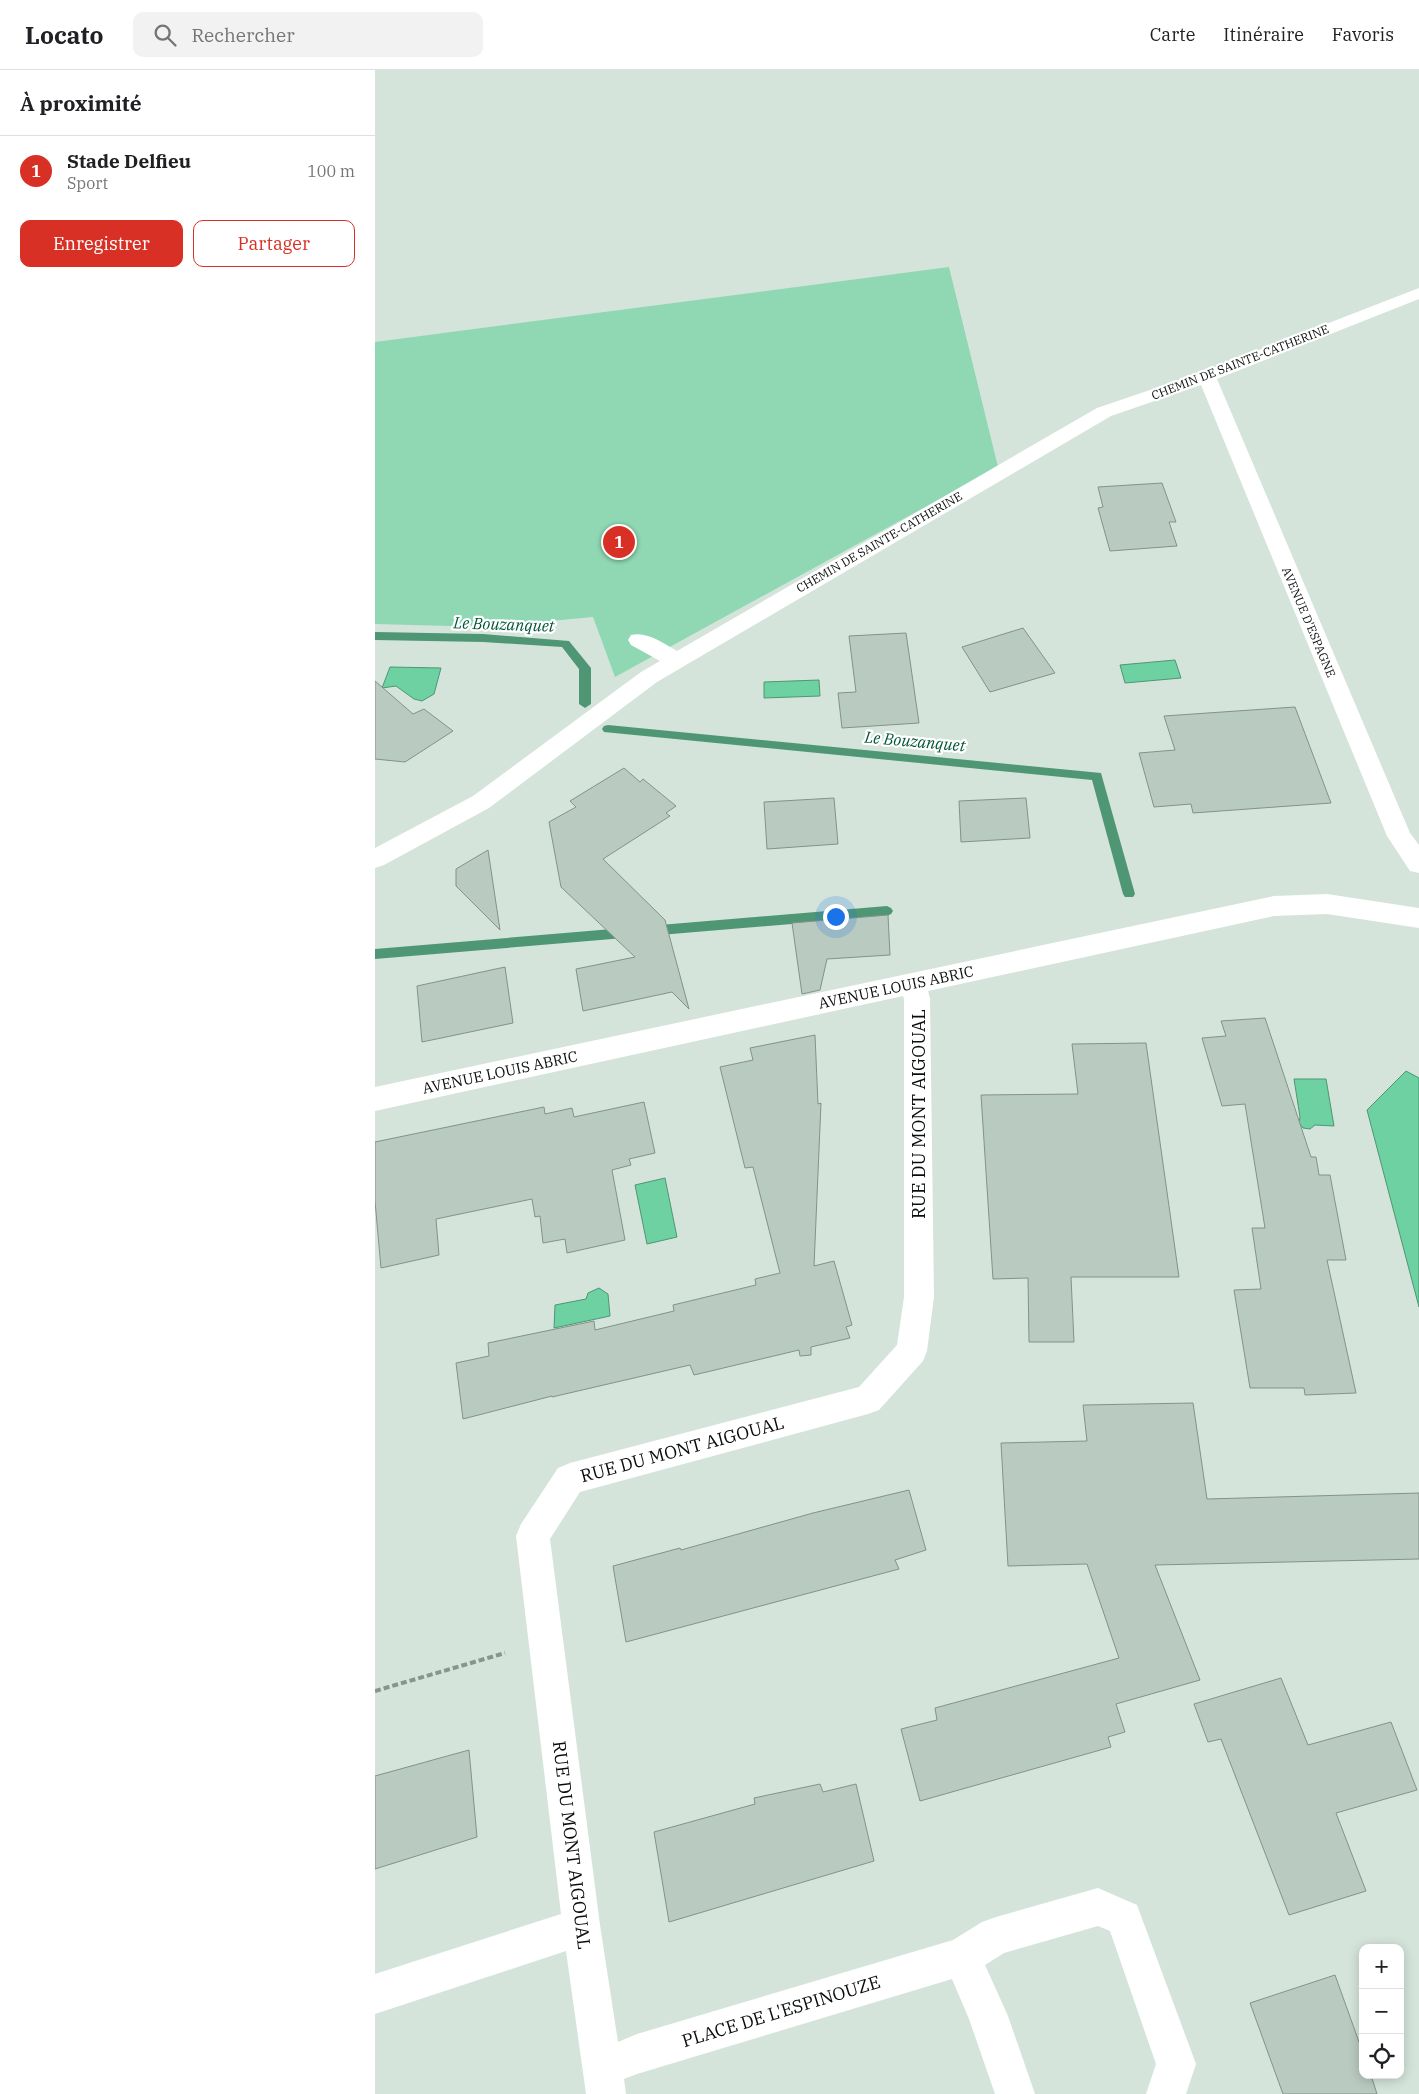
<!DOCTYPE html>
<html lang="fr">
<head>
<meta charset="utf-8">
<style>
  :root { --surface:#fff; --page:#f2f2f2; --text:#202124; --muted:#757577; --line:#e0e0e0; --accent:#d93025 }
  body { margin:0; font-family:"IBM Plex Serif",serif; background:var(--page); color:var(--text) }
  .controls { position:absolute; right:15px; bottom:15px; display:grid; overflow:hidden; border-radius:10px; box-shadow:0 2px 12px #0003 }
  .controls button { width:45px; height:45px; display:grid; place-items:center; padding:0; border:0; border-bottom:1px solid var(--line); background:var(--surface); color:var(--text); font:25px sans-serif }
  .you { position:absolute; left:460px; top:846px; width:18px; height:18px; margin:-12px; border:4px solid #fff; border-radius:50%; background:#1a73e8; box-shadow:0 0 0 8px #1a73e833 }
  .badge { display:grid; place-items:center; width:32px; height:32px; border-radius:50%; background:var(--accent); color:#fff; font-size:16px; font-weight:700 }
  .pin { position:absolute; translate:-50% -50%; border:2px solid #fff; box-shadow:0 1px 5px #0006 }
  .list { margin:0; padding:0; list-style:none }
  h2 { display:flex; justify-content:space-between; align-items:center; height:65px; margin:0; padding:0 20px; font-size:21px }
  h2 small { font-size:16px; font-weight:400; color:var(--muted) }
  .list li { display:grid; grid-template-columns:32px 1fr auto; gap:15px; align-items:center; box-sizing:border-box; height:70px; padding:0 20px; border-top:1px solid var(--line) }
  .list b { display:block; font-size:19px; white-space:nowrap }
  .list p { margin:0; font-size:16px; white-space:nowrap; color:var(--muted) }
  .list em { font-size:16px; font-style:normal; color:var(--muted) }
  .actions { display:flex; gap:10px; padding:15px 20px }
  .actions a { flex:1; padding:11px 0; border:1px solid var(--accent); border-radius:10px; text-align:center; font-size:18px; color:var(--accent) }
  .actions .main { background:var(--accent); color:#fff }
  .icon { flex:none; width:28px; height:28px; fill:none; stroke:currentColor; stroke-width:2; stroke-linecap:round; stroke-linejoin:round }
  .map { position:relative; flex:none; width:1044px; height:2024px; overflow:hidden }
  header { display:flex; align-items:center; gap:30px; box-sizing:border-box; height:70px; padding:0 25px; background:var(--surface); border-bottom:1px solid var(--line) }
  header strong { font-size:24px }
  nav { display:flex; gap:28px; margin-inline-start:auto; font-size:18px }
  .search { width:350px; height:45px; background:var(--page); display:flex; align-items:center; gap:12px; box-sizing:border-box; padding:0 18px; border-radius:10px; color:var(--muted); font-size:19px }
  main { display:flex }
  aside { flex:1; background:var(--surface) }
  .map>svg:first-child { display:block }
  .green { fill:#90d8b3 }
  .water { fill:#6dd1a1; stroke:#4f9674 }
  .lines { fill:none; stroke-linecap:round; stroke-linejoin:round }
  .stream { fill:#4f9674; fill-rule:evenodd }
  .building { fill:#b9cac0; stroke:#83928a }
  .path { stroke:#88948d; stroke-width:4; stroke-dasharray:6 3; stroke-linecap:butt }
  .minor { fill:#fff; fill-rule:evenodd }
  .labels { text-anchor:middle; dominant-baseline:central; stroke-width:4.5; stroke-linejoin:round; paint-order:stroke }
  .far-street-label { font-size:12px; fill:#080d0a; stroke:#fff }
  .street-label { font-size:15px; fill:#080d0a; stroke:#fff }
  .water-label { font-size:16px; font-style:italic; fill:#005537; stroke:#fff }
  .near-street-label { font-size:18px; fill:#080d0a; stroke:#fff }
</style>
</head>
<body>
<header>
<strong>Locato</strong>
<div class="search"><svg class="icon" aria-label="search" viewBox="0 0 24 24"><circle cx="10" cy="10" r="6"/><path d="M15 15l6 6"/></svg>Rechercher</div>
<nav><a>Carte</a><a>Itinéraire</a><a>Favoris</a></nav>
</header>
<main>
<aside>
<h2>À proximité<small></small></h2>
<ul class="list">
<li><span class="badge">1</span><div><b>Stade Delfieu</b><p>Sport</p></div><em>100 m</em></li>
</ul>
<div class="actions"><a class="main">Enregistrer</a><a>Partager</a></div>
</aside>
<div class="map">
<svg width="1044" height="2024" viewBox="0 0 1044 2024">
  <rect width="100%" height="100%" fill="#d4e4db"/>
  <path class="green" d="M574,197l49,200 -383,210 -22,-60 -107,10 -111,-3v-282z"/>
  <g class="water">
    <path d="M800,590l6,18 -56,5 -5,-18z"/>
    <path d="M15,597l51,1 -7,26 -12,7 -8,-2 -18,-13 -14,2z"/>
    <path d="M444,610l1,16 -56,2v-16z"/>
    <path d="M1031,1001l13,7v229l-52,-197z"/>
    <path d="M919,1009h32l8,47 -19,-1 -5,4 -7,-1 -4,-5 1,-6z"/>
    <path d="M290,1108l12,59 -30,7 -12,-59z"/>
    <path d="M224,1218l9,6 2,22 -56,12 1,-23 31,-6 2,-6z"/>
  </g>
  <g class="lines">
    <g class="stream">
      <path d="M0,562l108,2 86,7 22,27v36l-6,4 -6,-4v-35l-17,-22 -79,-5 -108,-2z"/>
      <path d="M233,655l493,48 34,121 -2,3h-8l-2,-3 -31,-114 -488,-48 -2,-3 2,-3z"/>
      <path d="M512,836l4,2 2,3 -2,3 -4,2 -512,43v-10z"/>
    </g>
  </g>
  <g class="building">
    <path d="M787,413l14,39h-7l8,24 -67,5 -12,-43 5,-1 -5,-20z"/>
    <path d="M648,558l32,45 -65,19 -28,-45z"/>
    <path d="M531,563l13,90 -77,5 -4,-35 18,-1 -7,-56z"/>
    <path d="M0,611l38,33 11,-5 29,22 -48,31 -30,-3z"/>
    <path d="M920,637l36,96 -138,10 -2,-9 -37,3 -15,-54 36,-3 -11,-34z"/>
    <path d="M249,698l16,14 3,-3 33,27 -10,7 4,3 -67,43 62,61 24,89 -17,-17 -89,19 -7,-42 59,-12 -74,-70 -12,-65 27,-15 -6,-6z"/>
    <path d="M459,728l4,46 -71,5 -3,-47z"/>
    <path d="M651,728l4,40 -69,4 -2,-41z"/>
    <path d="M113,780l12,80 -44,-44v-17z"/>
    <path d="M513,845l2,40 -63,4 -7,31 -18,4 -10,-71z"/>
    <path d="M130,897l8,56 -91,19 -5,-56z"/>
    <path d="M890,948l46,139h5l3,18h11l16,85h-19l29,133 -51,2 -1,-7h-54l-16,-98 27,-1 -9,-61h13l-20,-124 -23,2 -20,-68 24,-2 -5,-15z"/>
    <path d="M440,965l3,69 3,-1 -7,163 20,-5 18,64 -6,2 4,11 -39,9v8l-11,1 -1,-6 -105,25 -4,-10 -138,32v-1l-89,23 -7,-56 33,-7 -1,-13 106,-22 1,9 79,-19 -1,-6 83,-20 -1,-6 25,-6 -27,-106 -8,1 -25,-101 33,-7 -3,-12z"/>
    <path d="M771,973l33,234h-108l3,65h-45l-1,-64 -35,1 -12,-184 97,-1 -6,-50z"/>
    <path d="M269,1032l11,51 -26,6 2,6 -19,5 13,70 -58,13 -2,-14 -22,4 -3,-27 -5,1 -3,-18 -96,20 3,36 -58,13 -6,-67v-59l169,-35 1,7 27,-6 2,9z"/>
    <path d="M818,1333l14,96 212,-6v66l-264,6 45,115 -84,24 9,28 -17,5 3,10 -191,54 -19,-72 36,-9 -2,-12 184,-50 -32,-94 -79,2 -7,-123 86,-2 -4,-36z"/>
    <path d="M534,1420l17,60 -31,10 4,9 -273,73 -13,-76 67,-18 1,2 132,-37z"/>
    <path d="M906,1608l27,67 83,-23 26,68 -81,23 30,78 -77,24 -68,-176 -13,3 -14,-38z"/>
    <path d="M94,1680l8,87 -102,32v-93z"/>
    <path d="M445,1714l3,8 33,-8 18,77 -205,61 -15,-90 101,-28 -1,-6z"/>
    <path d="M960,1905l28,78v22h8l6,19h-94l-33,-91z"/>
  </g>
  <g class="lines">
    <path class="path" d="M0,1621l130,-38"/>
    <g class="minor">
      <path d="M1044,218v11l-202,80 193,454 9,12v28l-9,-2 -23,-35 -186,-451 -90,31 -454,266 -168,126 -105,57 -9,3v-20l98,-52 168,-124 19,-11 -29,-16 -3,-5 3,-5c16,-4 32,8 46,16l420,-243 103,-35z"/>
      <path d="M952,824l92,14v20l-92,-14 -53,2 -346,75 2,8 4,298 -7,54 -4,10 -44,49 -11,4 -288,78 -30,47 50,386 18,117 19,-8 316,-94 29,-18 14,-5 102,-29 39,17 59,159 -10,30h-40l10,-30 -46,-133 -12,-5 -94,27 -19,12 23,51 27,78h-40l-26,-75 -17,-40 -315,95 -13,5 2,15h-40l-20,-143 -191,63v-40l186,-60 -45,-378 5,-12 37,-56 12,-5 289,-76 38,-42 7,-48v-298l-1,-3 -528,115v-24l899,-191z"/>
    </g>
  </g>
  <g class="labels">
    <g class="far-street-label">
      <text transform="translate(865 292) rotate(-21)">CHEMIN DE SAINTE-CATHERINE</text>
      <text transform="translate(504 472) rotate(-30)">CHEMIN DE SAINTE-CATHERINE</text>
      <text transform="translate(934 552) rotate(67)">AVENUE D'ESPAGNE</text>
    </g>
    <g class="street-label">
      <text transform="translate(521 917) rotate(-12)">AVENUE LOUIS ABRIC</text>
      <text transform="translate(125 1002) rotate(-12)">AVENUE LOUIS ABRIC</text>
    </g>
    <g class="water-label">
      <text transform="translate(129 554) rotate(2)">Le Bouzanquet</text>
      <text transform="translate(540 671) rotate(5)">Le Bouzanquet</text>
    </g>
    <g class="near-street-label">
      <text transform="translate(543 1044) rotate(-90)">RUE DU MONT AIGOUAL</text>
      <text transform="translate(307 1379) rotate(-15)">RUE DU MONT AIGOUAL</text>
      <text transform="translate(197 1775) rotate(83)">RUE DU MONT AIGOUAL</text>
      <text transform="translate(406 1941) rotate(-17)">PLACE DE L'ESPINOUZE</text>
    </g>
  </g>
</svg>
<div class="controls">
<button>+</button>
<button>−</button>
<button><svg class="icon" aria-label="locate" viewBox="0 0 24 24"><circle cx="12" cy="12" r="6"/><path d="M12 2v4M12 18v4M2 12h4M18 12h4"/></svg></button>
</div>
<div class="you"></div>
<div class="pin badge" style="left:244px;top:472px">1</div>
</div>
</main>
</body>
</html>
